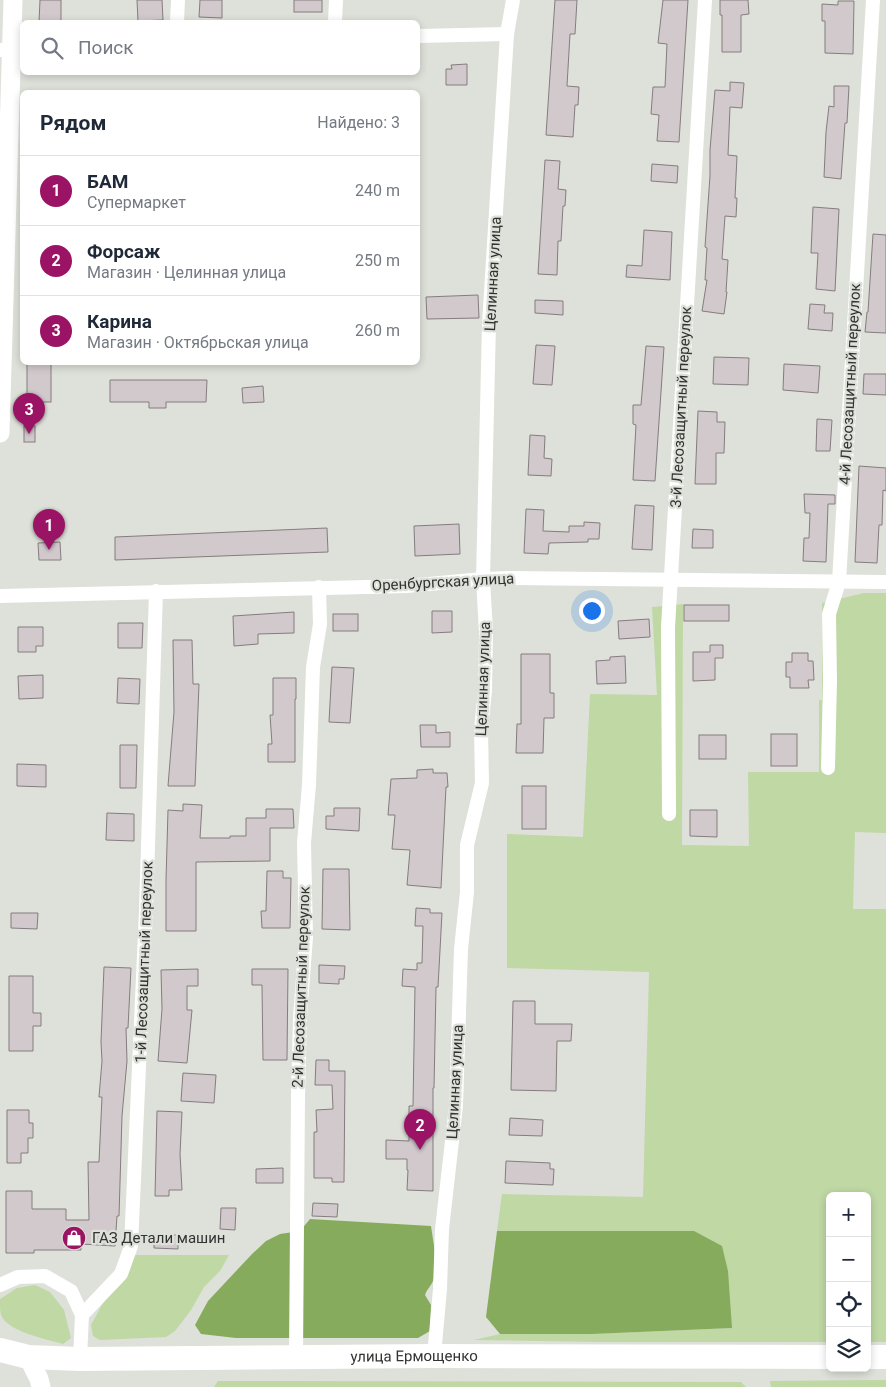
<!DOCTYPE html>
<html lang="ru">
<head>
<meta charset="utf-8">
<style>
  :root { --surface:#fff; --page:#f6f6f7; --text:#1f2937; --muted:#747a83; --line:#e0e1e3; --accent:#9b1364 }
  body { margin:0; font-family:Roboto,sans-serif; background:var(--page); color:var(--text) }
  .controls { position:absolute; right:15px; bottom:15px; display:grid; overflow:hidden; border-radius:8px; box-shadow:0 2px 8px #0003 }
  .controls button { width:45px; height:45px; display:grid; place-items:center; padding:0; border:0; border-bottom:1px solid var(--line); background:var(--surface); color:var(--text); font:25px sans-serif }
  .you { position:absolute; left:591px; top:610px; width:18px; height:18px; margin:-12px; border:4px solid #fff; border-radius:50%; background:#1a73e8; box-shadow:0 0 0 8px #1a73e833 }
  .badge { display:grid; place-items:center; width:32px; height:32px; border-radius:50%; background:var(--accent); color:#fff; font-size:16px; font-weight:700 }
  .pin { position:absolute; translate:-50% -41px; filter:drop-shadow(0 1px 2px #0008) }
  .pin::after { content:''; position:absolute; top:26px; width:18px; height:15px; background:inherit; clip-path:polygon(0 0,100% 0,50% 100%) }
  .list { margin:0; padding:0; list-style:none }
  h2 { display:flex; justify-content:space-between; align-items:center; height:65px; margin:0; padding:0 20px; font-size:21px }
  h2 small { font-size:16px; font-weight:400; color:var(--muted) }
  .list li { display:grid; grid-template-columns:32px 1fr auto; gap:15px; align-items:center; box-sizing:border-box; height:70px; padding:0 20px; border-top:1px solid var(--line) }
  .list b { display:block; font-size:19px; white-space:nowrap }
  .list p { margin:0; font-size:16px; white-space:nowrap; color:var(--muted) }
  .list em { font-size:16px; font-style:normal; color:var(--muted) }
  .icon { flex:none; width:28px; height:28px; fill:none; stroke:currentColor; stroke-width:2; stroke-linecap:round; stroke-linejoin:round }
  .map { position:relative; flex:none; width:886px; height:1387px; overflow:hidden }
  .search { position:absolute; background:var(--surface); box-shadow:0 2px 8px #0003; left:20px; top:20px; width:400px; height:55px; display:flex; align-items:center; gap:12px; box-sizing:border-box; padding:0 18px; border-radius:8px; color:var(--muted); font-size:19px }
  .panel { position:absolute; background:var(--surface); box-shadow:0 2px 8px #0003; left:20px; top:90px; width:400px; height:275px; border-radius:8px }
  .map>svg:first-child { display:block }
  .green { fill:#bfd8a4 }
  .forest { fill:#87ab5c }
  .building { fill:#d2c9cd; stroke:#857c7f }
  .lines { fill:none; stroke-linecap:round; stroke-linejoin:round }
  .street { stroke:#fff; stroke-width:14 }
  .secondary { stroke:#fff; stroke-width:19 }
  .highway { stroke:#fff; stroke-width:24 }
  .labels { text-anchor:middle; dominant-baseline:central; stroke-width:4.5; stroke-linejoin:round; paint-order:stroke }
  .street-label { font-size:15px; fill:#323330; stroke:#dde1d9 }
  .poi-label { font-size:15px; fill:#323330; stroke:#dde1d9; text-anchor:start }
</style>
</head>
<body>
<div class="map">
<svg width="886" height="1387" viewBox="0 0 886 1387">
  <rect width="100%" height="100%" fill="#dde1d9"/>
  <g class="green">
    <path d="M864,593h22v240l-31,-1 -2,77h33v433h-19v-146h-37v146h-231l-125,-2 26,-6h92l140,-6 -38,-97h-197l5,-37 141,3 6,-225 -142,-4v-134l76,3 7,-143 67,1 -5,-88 31,-3 -1,241 67,1 -1,-74h71v-72h3v-97z"/>
    <path d="M135,1255h94l-9,16 -16,16 -13,23 -16,21 -9,6 -66,3 -7,-4 -2,-11 12,-22 22,-26z"/>
    <path d="M35,1285l15,7 14,18 7,28 -8,6c-17,-5 -55,-12 -62,-29 -1,-4 -1,-11 -1,-16l17,-11z"/>
    <path d="M886,1380v7h-115l-1,-6z"/>
    <path d="M218,1381l523,1 5,5h-532z"/>
  </g>
  <g class="forest">
    <path d="M310,1219l121,7c2,15 8,41 2,55 -2,5 -6,8 -8,14l6,10 -1,26 -12,7h-182l-35,-4 -6,-9 13,-24 44,-47 14,-13 14,-7 20,-3z"/>
    <path d="M497,1231h197l28,15 6,25 4,57 -140,6h-92l-14,-17z"/>
  </g>
  <g class="building">
    <path d="M40,0h21v22h-22z"/>
    <path d="M137,0h25l1,20 -25,1z"/>
    <path d="M200,0h22v18l-23,-1z"/>
    <rect x="294" y="0" width="28" height="12"/>
    <path d="M555,0h22l-2,34h-5l-3,52 12,1 -1,18h-3l-2,32 -27,-2z"/>
    <path d="M663,0h25l-9,142 -22,-1 2,-26 -8,-1 2,-27h12l2,-43 -9,-1z"/>
    <path d="M720,0h28l1,14 -8,1v37h-19v-37h-2z"/>
    <path d="M838,1h16l-1,53 -28,-1v-32h-3v-17l16,1z"/>
    <path d="M467,64v21h-21v-16h6l-1,-4z"/>
    <path d="M730,82l14,1 -2,25 -12,-1 -2,48 9,1 -2,42h2l-1,19 -11,-1 -3,43 6,1 -2,32h1l-3,22 -22,-3 5,-31h-2l2,-32 -2,-1 5,-71v-26l5,-60 15,1z"/>
    <path d="M834,86h15l-2,37h-2l-4,56 -17,-2 2,-45 3,-26 5,1z"/>
    <path d="M545,160l15,1 -2,28 8,1 -1,16h-2l-2,35h-3l-1,34 -19,-1z"/>
    <path d="M652,164l26,2 -1,17 -26,-2z"/>
    <path d="M813,207l26,2 -4,82 -19,-2 2,-36h-7z"/>
    <path d="M644,230l28,2 -2,48 -44,-3 1,-12 15,1z"/>
    <path d="M873,234l13,1v98l-21,-1 2,-20h1z"/>
    <path d="M478,295l1,23 -52,1 -1,-22z"/>
    <path d="M535,300l28,1v14l-28,-2z"/>
    <path d="M810,304l15,1 -1,8h9l-1,18 -24,-2z"/>
    <path d="M536,345l19,1 -3,39 -19,-1z"/>
    <path d="M646,346l18,1 -9,134 -22,-1 3,-55 -3,-1v-19h8z"/>
    <path d="M714,357l35,1 -1,27 -35,-1z"/>
    <rect x="27" y="362" width="24" height="40"/>
    <path d="M784,364l36,2 -2,27 -35,-3z"/>
    <path d="M864,374h22v21l-23,-1z"/>
    <path d="M110,380h97l-1,22h-40v6h-17v-6h-39z"/>
    <path d="M263,386l1,16 -21,1 -1,-15z"/>
    <path d="M698,411l19,1v10h8l-1,31h-8v31h-21z"/>
    <path d="M817,419l15,1 -2,31h-14z"/>
    <rect x="24" y="426" width="11" height="16"/>
    <path d="M530,435l15,1 -1,22 8,1 -1,17 -23,-1z"/>
    <path d="M859,466l27,2v23l-3,-1 -1,35h-3l-2,38 -22,-1z"/>
    <path d="M804,494l31,1v9h-7l-2,58 -23,-1 1,-23h5l1,-25h-5z"/>
    <path d="M635,505l19,1 -2,44 -20,-1z"/>
    <path d="M526,509l18,1 -1,21 26,1v-6h15v-4l16,1 -1,16h-11v3l-39,1 -1,11 -24,-1z"/>
    <path d="M459,524l1,30 -45,2 -1,-30z"/>
    <path d="M327,528l1,24 -213,8v-23z"/>
    <path d="M693,529l20,1v18h-21z"/>
    <path d="M60,542l1,18h-22l-1,-17z"/>
    <rect x="684" y="605" width="45" height="16"/>
    <path d="M432,611h20v21l-20,1z"/>
    <path d="M294,612v21l-36,1v10l-24,2 -1,-30z"/>
    <rect x="333" y="614" width="25" height="17"/>
    <path d="M649,619l1,18 -31,2 -1,-18z"/>
    <path d="M118,623h25l-1,25h-24z"/>
    <path d="M18,627h25v19h-7v6h-18z"/>
    <path d="M173,640h19l1,44h6l-4,102h-27l6,-74z"/>
    <path d="M710,645h13v13h-8v22l-22,1v-29h17z"/>
    <path d="M792,653h16v8h5l1,19h-6l1,8h-19v-11h-4v-15h6z"/>
    <path d="M521,654h29v39h4v25h-10l-1,35h-27l1,-29h4z"/>
    <path d="M625,656l1,27 -29,1 -1,-23 14,-1v-3z"/>
    <path d="M332,667l22,1 -4,55 -21,-1z"/>
    <path d="M43,675v23l-24,1 -1,-23z"/>
    <path d="M118,678l22,1 -1,25 -22,-1z"/>
    <path d="M273,678h23v21h-1v63h-27v-18h4l-2,-29h3z"/>
    <path d="M420,725h16v8l14,-1v15h-29z"/>
    <rect x="771" y="734" width="26" height="32"/>
    <rect x="699" y="735" width="27" height="24"/>
    <path d="M120,745h17l-1,43h-16z"/>
    <path d="M17,764l29,1v22l-29,-1z"/>
    <path d="M433,769v4h14l1,14h-2l-5,101 -34,-3 3,-35 -18,-1 3,-34h-7l3,-36 26,-1v-8z"/>
    <rect x="522" y="786" width="24" height="43"/>
    <path d="M183,804l19,1 -2,33h30v-2h16v-18h20v-9h27l1,19h-24v33l-74,1v69h-30v-51l2,-70 15,1z"/>
    <path d="M334,808h26l-1,23 -33,-2v-13h8z"/>
    <path d="M690,810h27v27l-27,-1z"/>
    <path d="M107,813l27,1v27l-28,-1z"/>
    <path d="M323,869h26l1,61 -28,-1z"/>
    <path d="M267,871h16v7h8l-1,50h-28l-1,-17h5z"/>
    <path d="M416,908l14,1v4h12l-4,74h-2l-2,101h-1v103l-26,-1 1,-20h-1v-11h-21v-19l23,1v-35h4l2,-119 -13,-1 1,-17 14,1v-7h5l1,-37h-8z"/>
    <path d="M11,913h27l-1,16 -26,-1z"/>
    <path d="M319,965l26,1 -1,13h-5v5l-20,-1z"/>
    <path d="M104,967l27,1 -3,60h-2l1,33 -5,55 -3,100h-2l-2,30 -34,-2v6h-47v3h-28v-62h26v18h34v11h23l-1,-58h11l3,-65h-3l3,-36 -1,-19z"/>
    <path d="M198,969v17h-11v24h5l-5,53 -29,-2 4,-52 -1,-39z"/>
    <path d="M252,969h36l-1,91h-24l-1,-75h-10z"/>
    <path d="M9,976h24v37h8v13h-8v25h-24z"/>
    <path d="M513,1001h22v23h37l-1,17h-14l-1,50 -45,-1z"/>
    <path d="M316,1060h13v11h16l-1,111h-12v-4h-18v-46h3l-1,-22 17,-1 -1,-24h-17z"/>
    <path d="M183,1073l33,2 -2,28 -33,-2z"/>
    <path d="M7,1110h22v13h4v15h-5v15h-7v10h-14z"/>
    <path d="M157,1111l25,1 -2,42 2,36h-13v6h-14z"/>
    <path d="M510,1118l33,2 -1,16 -33,-1z"/>
    <path d="M506,1161l44,2v6h4l-1,16 -48,-2z"/>
    <path d="M283,1168v15h-27v-14z"/>
    <path d="M313,1203l25,1 -1,13 -25,-1z"/>
    <path d="M221,1208h15l-1,22 -15,-1z"/>
    <path d="M154,1235h24v14l-24,-1z"/>
  </g>
  <g class="lines">
    <g class="street">
      <path d="M177,22l1,-22"/>
      <path d="M335,22l1,-22"/>
      <path d="M418,36l89,-2"/>
      <path d="M0,50l22,-2"/>
      <path d="M0,596l407,-10 76,-7 27,-1 376,4"/>
      <path d="M828,768l2,-87 -1,-67 10,-32 34,-582"/>
      <path d="M669,814l-1,-187 37,-627"/>
      <path d="M0,1285l18,-8 27,-1 26,15 11,24 -2,44"/>
      <path d="M82,1315l39,-41 10,-28 15,-336 10,-319"/>
      <path d="M434,1356l6,-67 2,-60 14,-123 5,-157 6,-57v-47l15,-62 -1,-54 4,-38 1,-59 -3,-53 6,-255 18,-290 6,-34"/>
      <path d="M296,1357l2,-261 2,-79 6,-80 -2,-94 5,-58 4,-118 7,-43 -1,-37"/>
    </g>
    <g class="secondary">
      <path d="M0,433l13,-433"/>
      <path d="M28,1357l11,22 2,8"/>
    </g>
    <g class="highway">
      <path id="s1" d="M0,1350l28,7 52,2 354,-3 396,1"/>
      <path d="M867,1357h19"/>
    </g>
  </g>
  <defs>
    <g id="shop-disc" transform="scale(1.25)"><circle r="9.5" fill="#9b1364" stroke="#dde1d9"/><path d="M-5-2.5h2.3a2.7 3.5 0 0 1 5.4 0H5L5.5 6h-11ZM-1.5-2.5h3a1.5 2.3 0 0 0-3 0Z" fill="#fff"/></g>
  </defs>
  <g fill-rule="evenodd">
    <use href="#shop-disc" x="74" y="1238"/>
  </g>
  <g class="labels">
    <g class="street-label">
      <text transform="translate(493 274) rotate(-87)">Целинная улица</text>
      <text transform="translate(850 384) rotate(-87)">4-й Лесозащитный переулок</text>
      <text transform="translate(681 407) rotate(-87)">3-й Лесозащитный переулок</text>
      <text transform="translate(443 582) rotate(-3)">Оренбургская улица</text>
      <text transform="translate(483 679) rotate(-88)">Целинная улица</text>
      <text transform="translate(144 962) rotate(-88)">1-й Лесозащитный переулок</text>
      <text transform="translate(301 987) rotate(-88)">2-й Лесозащитный переулок</text>
      <text transform="translate(455 1082) rotate(-87)">Целинная улица</text>
      <text stroke="none"><textPath href="#s1" startOffset="415">улица Ермощенко</textPath></text>
    </g>
    <g class="poi-label">
      <text x="92" y="1238">ГАЗ Детали машин</text>
    </g>
  </g>
</svg>
<div class="controls">
<button>+</button>
<button>−</button>
<button><svg class="icon" aria-label="locate" viewBox="0 0 24 24"><circle cx="12" cy="12" r="6"/><path d="M12 2v4M12 18v4M2 12h4M18 12h4"/></svg></button>
<button><svg class="icon" aria-label="layers" viewBox="0 0 24 24"><path d="M12 4l9 5-9 5-9-5zM3 14l9 5 9-5"/></svg></button>
</div>
<div class="you"></div>
<div class="pin badge" style="left:49px;top:550px">1</div>
<div class="pin badge" style="left:420px;top:1150px">2</div>
<div class="pin badge" style="left:29px;top:434px">3</div>
<div class="search"><svg class="icon" aria-label="search" viewBox="0 0 24 24"><circle cx="10" cy="10" r="6"/><path d="M15 15l6 6"/></svg>Поиск</div>
<section class="panel">
<h2>Рядом<small>Найдено: 3</small></h2>
<ul class="list">
<li><span class="badge">1</span><div><b>БАМ</b><p>Супермаркет</p></div><em>240 m</em></li>
<li><span class="badge">2</span><div><b>Форсаж</b><p>Магазин · Целинная улица</p></div><em>250 m</em></li>
<li><span class="badge">3</span><div><b>Карина</b><p>Магазин · Октябрьская улица</p></div><em>260 m</em></li>
</ul>
</section>
</div>
</body>
</html>
